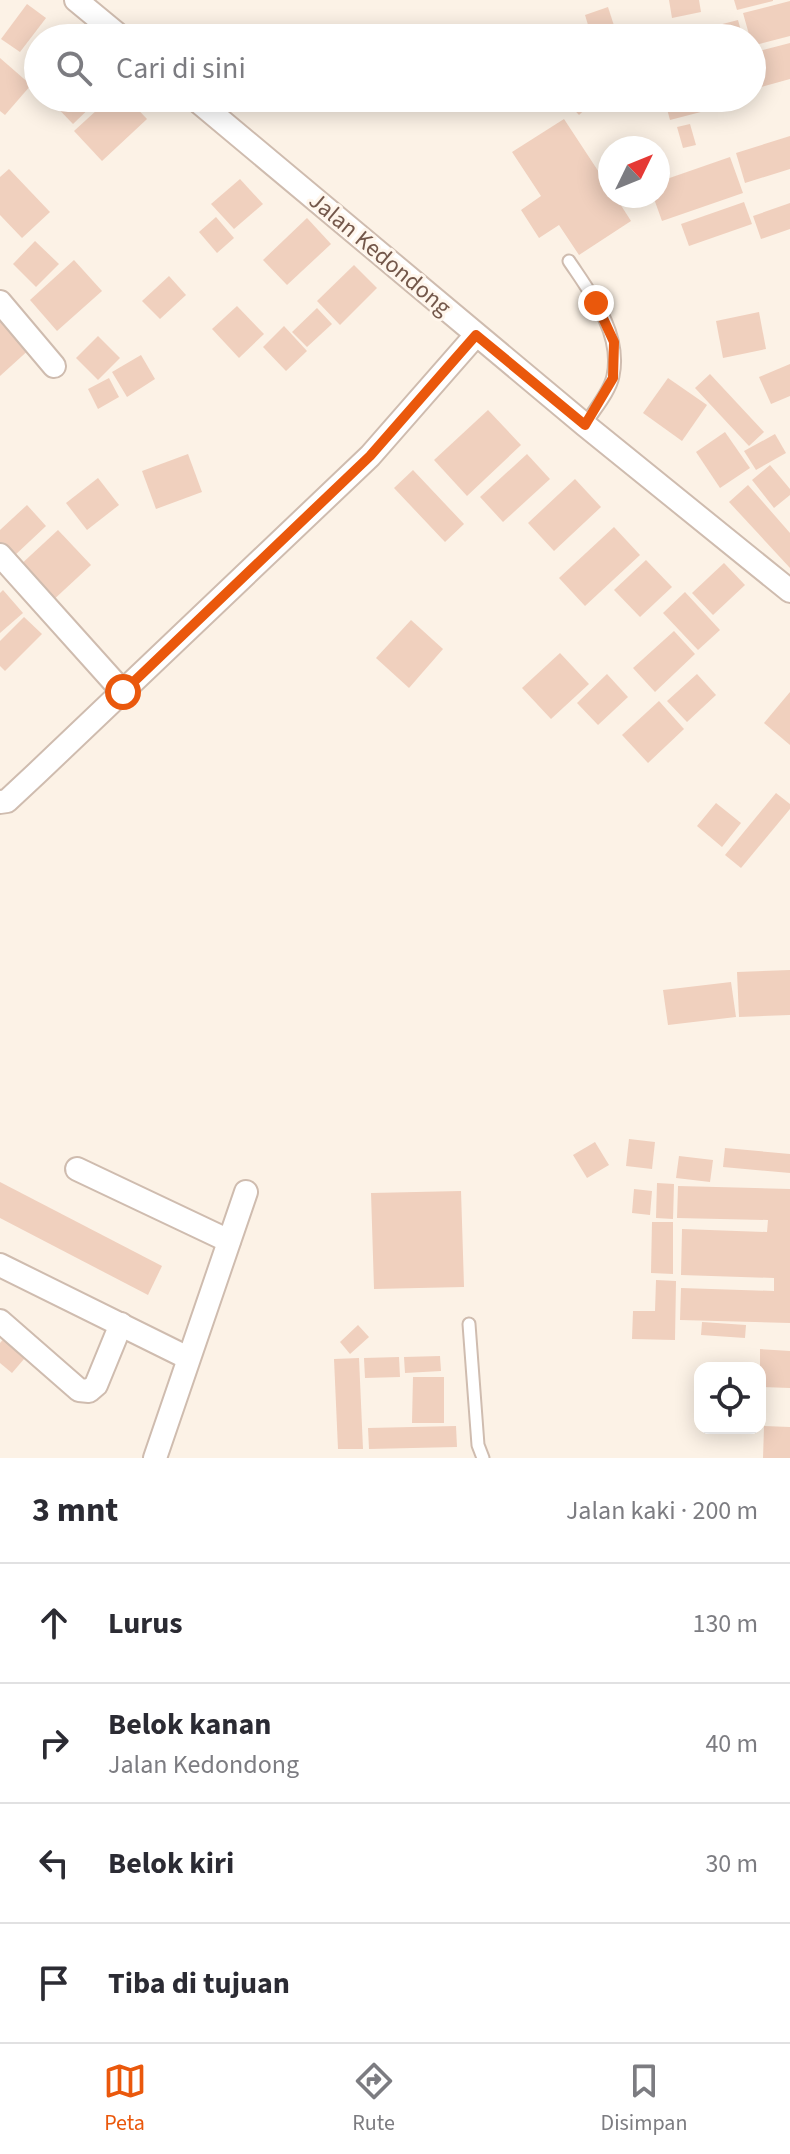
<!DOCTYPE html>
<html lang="id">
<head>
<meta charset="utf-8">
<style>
  :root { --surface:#fff; --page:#f7f7f7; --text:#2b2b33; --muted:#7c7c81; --line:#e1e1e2; --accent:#ea580c }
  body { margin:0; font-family:"Source Sans 3",sans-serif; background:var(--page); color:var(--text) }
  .controls { position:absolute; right:24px; bottom:24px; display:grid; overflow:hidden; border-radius:16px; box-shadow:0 4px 20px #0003 }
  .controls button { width:72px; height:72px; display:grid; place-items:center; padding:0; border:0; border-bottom:2px solid var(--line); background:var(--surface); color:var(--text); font:40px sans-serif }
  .compass { position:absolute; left:598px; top:136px; width:72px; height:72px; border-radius:50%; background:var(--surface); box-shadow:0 4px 20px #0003; rotate:47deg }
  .stop { position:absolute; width:24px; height:24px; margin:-18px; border:6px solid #ea580c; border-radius:50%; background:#fff }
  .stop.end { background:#ea580c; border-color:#fff; box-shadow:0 2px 8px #0008 }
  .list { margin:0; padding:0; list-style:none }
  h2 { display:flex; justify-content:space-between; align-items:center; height:104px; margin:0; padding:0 32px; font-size:34px }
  h2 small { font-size:26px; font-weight:400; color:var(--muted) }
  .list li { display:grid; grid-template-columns:52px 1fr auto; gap:24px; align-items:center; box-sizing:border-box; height:120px; padding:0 32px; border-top:2px solid var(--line) }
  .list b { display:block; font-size:30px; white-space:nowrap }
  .list p { margin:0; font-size:26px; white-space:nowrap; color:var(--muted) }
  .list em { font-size:26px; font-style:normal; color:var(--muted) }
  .icon { flex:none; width:44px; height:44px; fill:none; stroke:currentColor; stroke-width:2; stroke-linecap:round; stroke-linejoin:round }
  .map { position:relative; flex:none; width:790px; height:1458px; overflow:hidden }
  .search { position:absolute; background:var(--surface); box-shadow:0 4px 20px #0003; left:24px; right:24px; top:24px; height:88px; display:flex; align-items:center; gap:20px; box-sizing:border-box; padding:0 28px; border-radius:44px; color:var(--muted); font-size:30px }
  .sheet { height:584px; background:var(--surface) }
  nav { display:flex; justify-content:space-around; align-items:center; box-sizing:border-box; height:112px; border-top:2px solid var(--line); background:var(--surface); font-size:22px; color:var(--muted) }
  nav a { display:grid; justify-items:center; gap:4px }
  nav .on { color:var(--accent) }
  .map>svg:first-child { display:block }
  .building { fill:#f0d0be }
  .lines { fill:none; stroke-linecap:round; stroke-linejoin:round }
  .lane-casing { stroke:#cfbcaf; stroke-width:15 }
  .street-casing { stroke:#cfbcaf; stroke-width:26 }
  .lane { stroke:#fff; stroke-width:11 }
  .street { stroke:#fff; stroke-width:22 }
  .route { stroke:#ea580c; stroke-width:10 }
  .labels { text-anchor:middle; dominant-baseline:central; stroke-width:6; stroke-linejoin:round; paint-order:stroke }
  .street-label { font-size:24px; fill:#74584b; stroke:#fff6ec }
</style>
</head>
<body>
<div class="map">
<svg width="790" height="1458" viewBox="0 0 790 1458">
  <rect width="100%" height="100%" fill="#fcf2e6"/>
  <g class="building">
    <path d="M669,0h30l2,12 -29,6z"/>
    <path d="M734,0h39v1l-36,9z"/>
    <path d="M790,1v35l-38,10v-8h-2l-7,-25z"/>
    <path d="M27,4l19,14 -26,34 -19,-13z"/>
    <path d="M608,7l10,31h-26l-7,-23z"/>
    <path d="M738,20l5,18h-38l-2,-9z"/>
    <path d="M675,26l3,12h-26l-1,-5z"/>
    <path d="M790,43v36l-29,8 -9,-34z"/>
    <path d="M0,58l31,27 -26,30 -5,-4z"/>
    <path d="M48,98h52l-27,26z"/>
    <path d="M110,98h17l20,21 -45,42 -28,-30z"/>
    <path d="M129,98h27l-14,14z"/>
    <path d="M563,98h34l-18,17z"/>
    <path d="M664,98h53l3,9 -50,13z"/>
    <path d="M564,119l46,70v7h5l16,25 -52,34 -20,-30 -20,13 -18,-28 20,-14 -29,-44z"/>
    <path d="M690,124l6,21 -13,3 -6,-21z"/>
    <path d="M790,136v33l-45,14 -9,-30z"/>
    <path d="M730,157l13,36 -81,28 -9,-25h5v-14z"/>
    <path d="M9,169l41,43 -28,26 -22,-23v-38z"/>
    <path d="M240,179l23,25 -29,25 -23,-25z"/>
    <path d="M744,202l8,22 -63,22 -8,-22z"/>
    <path d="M790,203v26l-29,10 -8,-23z"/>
    <path d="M216,217l18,21 -17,15 -18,-21z"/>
    <path d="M307,218l24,26 -44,41 -24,-25z"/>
    <path d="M35,241l24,23 -23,23 -23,-23z"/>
    <path d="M74,260l28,31 -45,40 -27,-31z"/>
    <path d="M354,265l23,23 -37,37 -23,-24z"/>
    <path d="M169,276l17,19 -26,24 -18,-18z"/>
    <path d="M237,306l27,28 -25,24 -27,-29z"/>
    <path d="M317,308l15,16 -25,23 -15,-15z"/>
    <path d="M0,311l32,36 -32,29z"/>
    <path d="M759,312l7,37 -43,9 -7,-37z"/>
    <path d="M284,326l23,25 -21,20 -23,-24z"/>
    <path d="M98,336l22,22 -22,22 -22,-22z"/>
    <path d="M141,355l14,24 -28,18 -15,-25z"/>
    <path d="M790,364v32l-19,8 -12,-27z"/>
    <path d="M710,374l54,58 -15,14 -54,-58z"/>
    <path d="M109,378l10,19 -21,12 -10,-20z"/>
    <path d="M668,378l39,27 -25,36 -39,-28z"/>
    <path d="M488,410l33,35 -54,51 -33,-36z"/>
    <path d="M725,432l25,36 -30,20 -24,-36z"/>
    <path d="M775,434l11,19 -30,17 -12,-19z"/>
    <path d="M188,454l14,38 -46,17 -14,-38z"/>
    <path d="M527,454l23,25 -47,43 -23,-25z"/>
    <path d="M770,465l20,24v6l-16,13 -22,-28z"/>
    <path d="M413,470l51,54 -19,18 -51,-54z"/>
    <path d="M98,478l21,27 -32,25 -21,-27z"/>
    <path d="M575,479l26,28 -47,44 -26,-28z"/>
    <path d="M748,485l42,48v35l-61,-66z"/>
    <path d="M27,505l19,21 -33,31 -13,-14v-13z"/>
    <path d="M614,527l26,28 -55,51 -26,-28z"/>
    <path d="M58,530l33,35 -41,38 -33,-35z"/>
    <path d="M646,560l26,27 -32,30 -26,-27z"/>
    <path d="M724,563l21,22 -32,30 -21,-22z"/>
    <path d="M3,590l20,23 -23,20v-40z"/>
    <path d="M685,592l35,38 -22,20 -35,-37z"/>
    <path d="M24,617l18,17 -37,37 -5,-5v-25z"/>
    <path d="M411,620l32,29 -34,39 -33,-30z"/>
    <path d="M674,631l21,23 -40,38 -22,-24z"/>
    <path d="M560,653l29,31 -38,35 -29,-31z"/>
    <path d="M607,674l21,23 -30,28 -21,-22z"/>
    <path d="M697,674l19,21 -29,27 -20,-21z"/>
    <path d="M790,692v53l-26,-22z"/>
    <path d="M659,701l25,28 -36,34 -26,-28z"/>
    <path d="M776,793l14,11v5l-49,59 -16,-13z"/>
    <path d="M716,803l25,20 -19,24 -25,-21z"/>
    <path d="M790,970v45l-51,2 -2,-45z"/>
    <path d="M731,982l5,35 -68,8 -5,-35z"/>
    <path d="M629,1139l26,3 -3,27 -26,-3z"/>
    <path d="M595,1142l14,23 -22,13 -14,-23z"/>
    <path d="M725,1148l65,6v19l-67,-6z"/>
    <path d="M679,1156l34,4 -3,22 -34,-4z"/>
    <path d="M0,1182l162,84 -14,29 -148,-77z"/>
    <path d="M657,1183l17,1 -1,35 -17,-1z"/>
    <path d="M678,1186l112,3v134l-110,-3 1,-32 93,3v-13l-93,-3 1,-46 85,3 1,-12 -91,-2z"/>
    <path d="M634,1189l18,2 -2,24 -18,-2z"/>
    <path d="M461,1191l3,96 -90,2 -3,-96z"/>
    <path d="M652,1222h21v52l-22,-1z"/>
    <path d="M656,1280l20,1 -1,59 -43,-1 1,-28h22z"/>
    <path d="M702,1322l44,3 -1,13 -44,-3z"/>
    <path d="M358,1325l11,12 -19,17 -10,-12z"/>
    <path d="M8,1334l22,18 -18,21 -12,-10v-20z"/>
    <path d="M760,1349l30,2v37l-30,-1z"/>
    <path d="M440,1356l1,15 -36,2 -1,-16z"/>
    <path d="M399,1357l1,20 -35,1 -1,-20z"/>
    <path d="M359,1358l4,91h-25l-4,-90z"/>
    <path d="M413,1377h31v46h-32z"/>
    <path d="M456,1426l1,21 -88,2 -1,-21z"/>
    <path d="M764,1426l26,1v31h-27z"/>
  </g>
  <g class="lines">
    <g class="lane-casing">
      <g id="lane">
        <path d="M569,261c22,33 53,72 44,115 -3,16 -20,35 -28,49"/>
        <path d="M469,1324l9,121 5,13"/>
      </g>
    </g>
    <g class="street-casing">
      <g id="street">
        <path d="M76,0l46,38"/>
        <path d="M194,98l391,327 205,166"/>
        <path d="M0,302l54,64"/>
        <path d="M0,555l123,137"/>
        <path d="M0,802l7,-1 30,-28 333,-317 106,-121"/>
        <path d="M77,1169l152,72"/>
        <path d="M0,1265l188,93"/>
        <path d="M0,1321l79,69 10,1 7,-6 25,-61"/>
        <path d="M155,1458l91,-266"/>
      </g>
    </g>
    <use href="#lane" class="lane"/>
    <use href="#street" class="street"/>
  </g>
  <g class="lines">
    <path class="route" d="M123,692l247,-236 106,-121 109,90 28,-47 1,-36 -18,-39"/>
  </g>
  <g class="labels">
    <g class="street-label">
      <text transform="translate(380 254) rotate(40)">Jalan Kedondong</text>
    </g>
  </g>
</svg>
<div class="controls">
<button><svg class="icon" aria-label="locate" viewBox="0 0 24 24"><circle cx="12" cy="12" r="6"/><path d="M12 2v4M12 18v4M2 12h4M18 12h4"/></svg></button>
</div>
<svg class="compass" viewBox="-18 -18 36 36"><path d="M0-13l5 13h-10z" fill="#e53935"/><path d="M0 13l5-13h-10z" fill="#7c7c81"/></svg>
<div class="stop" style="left:123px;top:692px"></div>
<div class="stop end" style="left:596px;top:303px"></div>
<div class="search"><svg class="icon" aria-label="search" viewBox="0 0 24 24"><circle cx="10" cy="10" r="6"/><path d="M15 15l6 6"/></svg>Cari di sini</div>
</div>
<section class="sheet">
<h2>3 mnt<small>Jalan kaki · 200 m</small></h2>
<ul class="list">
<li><svg class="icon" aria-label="ahead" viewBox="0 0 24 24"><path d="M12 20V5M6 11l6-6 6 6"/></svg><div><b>Lurus</b></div><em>130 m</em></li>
<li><svg class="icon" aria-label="right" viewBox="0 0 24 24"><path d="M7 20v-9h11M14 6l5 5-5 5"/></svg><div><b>Belok kanan</b><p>Jalan Kedondong</p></div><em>40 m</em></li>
<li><svg class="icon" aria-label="left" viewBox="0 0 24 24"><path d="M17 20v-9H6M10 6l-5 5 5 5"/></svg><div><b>Belok kiri</b></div><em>30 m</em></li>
<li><svg class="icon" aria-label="arrive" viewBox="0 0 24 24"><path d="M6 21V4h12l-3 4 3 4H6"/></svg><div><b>Tiba di tujuan</b></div></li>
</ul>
</section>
<nav>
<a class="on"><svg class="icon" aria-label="map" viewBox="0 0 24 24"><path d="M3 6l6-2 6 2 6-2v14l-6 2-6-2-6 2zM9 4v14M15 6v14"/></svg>Peta</a>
<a><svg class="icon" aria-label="directions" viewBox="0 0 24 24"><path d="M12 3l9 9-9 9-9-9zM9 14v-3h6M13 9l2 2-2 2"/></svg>Rute</a>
<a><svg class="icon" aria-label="saved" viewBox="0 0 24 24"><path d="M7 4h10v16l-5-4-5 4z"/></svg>Disimpan</a>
</nav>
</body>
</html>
